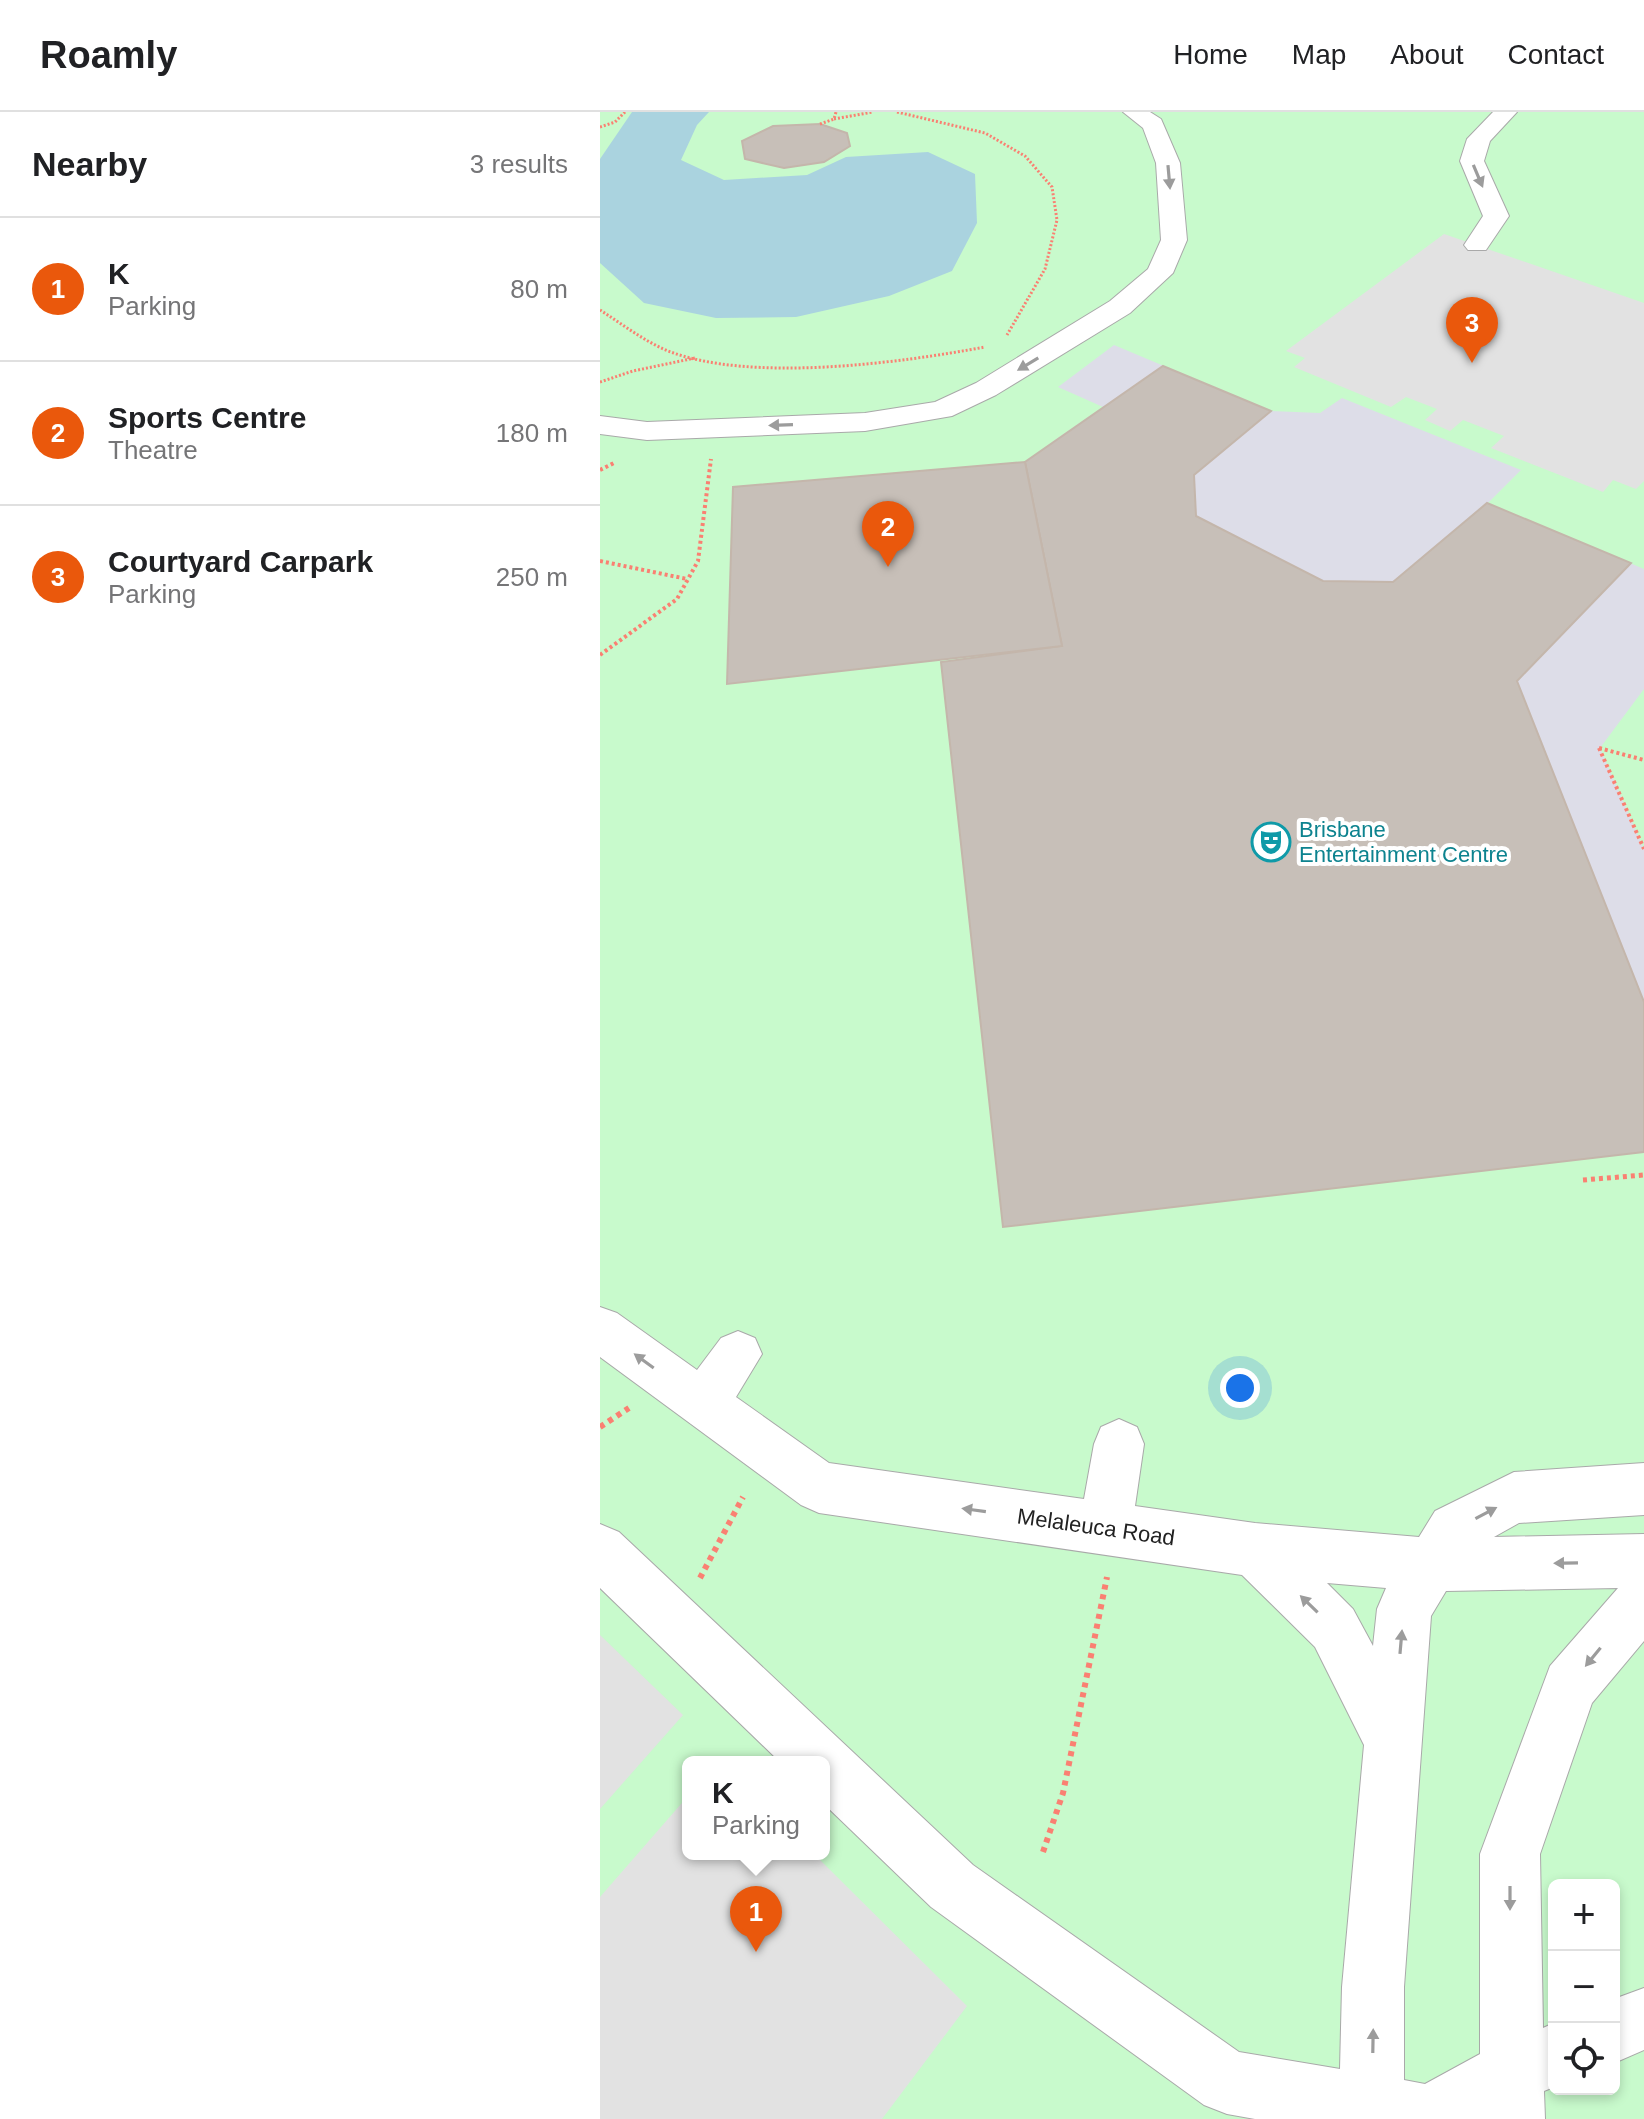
<!DOCTYPE html>
<html lang="en">
<head>
<meta charset="utf-8">
<style>
  :root { --surface:#fff; --page:#f6f6f6; --text:#202124; --muted:#757577; --line:#e0e0e0; --accent:#ea580c }
  body { margin:0; font-family:Helvetica,sans-serif; background:var(--page); color:var(--text) }
  .controls { position:absolute; right:24px; bottom:24px; display:grid; overflow:hidden; border-radius:12px; box-shadow:0 4px 12px #0003 }
  .controls button { width:72px; height:72px; display:grid; place-items:center; padding:0; border:0; border-bottom:2px solid var(--line); background:var(--surface); color:var(--text); font:40px sans-serif }
  .you { position:absolute; left:640px; top:1276px; width:28px; height:28px; margin:-20px; border:6px solid #fff; border-radius:50%; background:#1a73e8; box-shadow:0 0 0 12px #1a73e833 }
  .badge { display:grid; place-items:center; width:52px; height:52px; border-radius:50%; background:var(--accent); color:#fff; font-size:26px; font-weight:700 }
  .pin { position:absolute; translate:-50% -66px; filter:drop-shadow(0 2px 4px #0008) }
  .pin::after { content:''; position:absolute; top:42px; width:28px; height:24px; background:inherit; clip-path:polygon(0 0,100% 0,50% 100%) }
  .popup { position:absolute; left:82px; top:1644px; width:148px; height:104px; box-sizing:border-box; display:grid; place-content:center; border-radius:12px; background:var(--surface); filter:drop-shadow(0 2px 6px #0005); font-size:26px; white-space:nowrap; color:var(--muted) }
  .popup b { font-size:30px; color:var(--text) }
  .popup::after { content:''; position:absolute; left:50%; top:100%; margin-left:-16px; border:16px solid transparent; border-top-color:var(--surface) }
  .list { margin:0; padding:0; list-style:none }
  h2 { display:flex; justify-content:space-between; align-items:center; height:104px; margin:0; padding:0 32px; font-size:34px }
  h2 small { font-size:26px; font-weight:400; color:var(--muted) }
  .list li { display:grid; grid-template-columns:52px 1fr auto; gap:24px; align-items:center; box-sizing:border-box; height:144px; padding:0 32px; border-top:2px solid var(--line) }
  .list b { display:block; font-size:30px; white-space:nowrap }
  .list p { margin:0; font-size:26px; white-space:nowrap; color:var(--muted) }
  .list em { font-size:26px; font-style:normal; color:var(--muted) }
  .icon { flex:none; width:44px; height:44px; fill:none; stroke:currentColor; stroke-width:2; stroke-linecap:round; stroke-linejoin:round }
  .map { position:relative; flex:none; width:1044px; height:2007px; overflow:hidden }
  header { display:flex; align-items:center; gap:48px; box-sizing:border-box; height:112px; padding:0 40px; background:var(--surface); border-bottom:2px solid var(--line) }
  header strong { font-size:38px }
  nav { display:flex; gap:44px; margin-inline-start:auto; font-size:28px }
  main { display:flex }
  aside { flex:1; background:var(--surface) }
  .map>svg:first-child { display:block }
  .park { fill:#c8facc; fill-rule:evenodd }
  .parking { fill:#e2e2e2 }
  .plaza { fill:#dddde8 }
  .water { fill:#aad3df }
  .building { fill:#c7bfb8; stroke:#c4b6ab; stroke-width:2 }
  .lines { fill:none; stroke-linecap:round; stroke-linejoin:round }
  .minor-casing { stroke:#a9a9a9; stroke-width:2 }
  .path-far3 { stroke:#fa8072; stroke-width:3; stroke-dasharray:2 2; stroke-linecap:butt }
  .path-far2 { stroke:#fa8072; stroke-width:4; stroke-dasharray:3 3; stroke-linecap:butt }
  .path-far1 { stroke:#fa8072; stroke-width:5; stroke-dasharray:4 4; stroke-linecap:butt }
  .path { stroke:#fa8072; stroke-width:6; stroke-dasharray:5 5; stroke-linecap:butt }
  .minor { fill:#fff; fill-rule:evenodd }
  .oneway { fill:#9c9c9c }
  .labels { text-anchor:middle; dominant-baseline:central; stroke-width:8; stroke-linejoin:round; paint-order:stroke }
  .culture-label { font-size:22px; fill:#0d838f; stroke:#fff; text-anchor:start }
  .street-label { font-size:22px; fill:#222; stroke:#fff }
</style>
</head>
<body>
<header>
<strong>Roamly</strong>
<nav><a>Home</a><a>Map</a><a>About</a><a>Contact</a></nav>
</header>
<main>
<aside>
<h2>Nearby<small>3 results</small></h2>
<ul class="list">
<li><span class="badge">1</span><div><b>K</b><p>Parking</p></div><em>80 m</em></li>
<li><span class="badge">2</span><div><b>Sports Centre</b><p>Theatre</p></div><em>180 m</em></li>
<li><span class="badge">3</span><div><b>Courtyard Carpark</b><p>Parking</p></div><em>250 m</em></li>
</ul>
</aside>
<div class="map">
<svg width="1044" height="2007" viewBox="0 0 1044 2007">
  <rect width="100%" height="100%" fill="#f2efe9"/>
  <path class="park" d="M0,0h1044v2007h-1044zM88,1650h136v92h-136zM954,1773h60v204h-60z"/>
  <g class="parking">
    <path d="M844,122l200,69v178l-8,8 -23,-9 -10,12 -112,-44 13,-12 -41,-16 -13,11 -25,-11 12,-11 -31,-12 -15,10 -97,-40 11,-9 -19,-7z"/>
    <path d="M0,1523l83,80 -83,94z"/>
    <path d="M88,1684v58h126l153,152 -85,113h-282v-222z"/>
  </g>
  <path class="plaza" d="M514,233l157,66 49,2 22,-15 179,72 -33,33 156,66v120l-44,59 44,101v153l-127,-321 -465,-239 51,-35 -45,-20z"/>
  <path class="water" d="M32,0h77l-12,13 -16,35 43,20 83,-5 39,-18 82,-5 47,22 2,49 -25,48 -63,25 -93,21 -80,1 -72,-15 -44,-40v-104z"/>
  <g class="building">
    <path d="M220,12l27,9 3,13 -26,16 -40,6 -39,-9 -3,-18 31,-15z"/>
    <path d="M563,254l108,45 -77,64 2,41 127,65 70,1 94,-79 144,60 -114,118 127,321v150l-641,75 -62,-565 121,-16 -37,-184z"/>
    <path d="M425,350l37,184 -335,38 6,-197z"/>
  </g>
  <g class="lines">
    <g class="minor-casing">
      <g id="minor">
        <path d="M523,0h27l11,7 19,44 7,77 -14,33 -43,40 -134,82 -44,21 -87,15 -218,9 -47,-6v-18l47,6 218,-9 70,-11 41,-19 134,-82 38,-32 13,-29 -5,-77 -13,-35z"/>
        <path d="M893,0h24l-27,29 -6,20 25,55 -23,34h-18l-4,-5 19,-29 -23,-55 7,-22z"/>
        <path d="M0,1195l17,6 80,57 24,-32 17,-7 17,7 7,16 -26,43 93,66 255,36 10,-55 7,-17 18,-8 18,8 7,17 -9,62 120,17 164,14 16,-26 79,-39 130,-9v52l-125,8 -25,14 150,-3v107l-52,62 -52,151 3,174 11,-5v64l-10,4 1,28h-290l-28,-5 -23,-9 -273,-198 -107,-103v-42h-44l-180,-174v-64l19,8 354,333 266,187 101,17 2,-82 22,-242 -49,-98 -73,-72 -423,-62 -18,-8 -201,-148zM727,1471l59,5 -9,21 -4,37 -20,-37zM1018,1476l-68,78 -70,188v200l-55,30 -21,-4v-93l27,-371 15,-25z"/>
        <path d="M1044,1876v62l-30,13v-64z"/>
      </g>
    </g>
    <g class="path-far3">
      <path d="M297,0l88,21 40,23 27,31 5,33 -12,49 -38,66"/>
      <path d="M234,7l39,-7"/>
      <path d="M220,12l14,-5 2,-7"/>
      <path d="M0,15l15,-5 10,-10"/>
      <path d="M0,198c22,14 44,31 68,41 83,32 231,12 317,-4"/>
      <path d="M0,270l33,-11 62,-13"/>
    </g>
    <g class="path-far2">
      <path d="M0,358l16,-8"/>
      <path d="M0,449l87,18"/>
      <path d="M0,543l77,-56 21,-38 13,-102"/>
      <path d="M999,636l45,101"/>
      <path d="M999,636l45,12"/>
    </g>
    <path class="path-far1" d="M983,1068l61,-5"/>
    <g class="path">
      <path d="M0,1315l29,-19"/>
      <path d="M100,1466l43,-81"/>
      <path d="M443,1740l20,-59 44,-216"/>
    </g>
    <use href="#minor" class="minor"/>
  </g>
  <defs><path id="oneway-solid" d="M-6-.8H1V-3.2L6.5 0L1 3.2V.8H-6Z" transform="scale(2)"/></defs>
  <g class="oneway">
    <use href="#oneway-solid" transform="translate(878 64) rotate(67)"/>
    <use href="#oneway-solid" transform="translate(569 65) rotate(85)"/>
    <use href="#oneway-solid" transform="translate(428 252) rotate(149)"/>
    <use href="#oneway-solid" transform="translate(181 313) rotate(178)"/>
    <use href="#oneway-solid" transform="translate(44 1249) rotate(-144)"/>
    <use href="#oneway-solid" transform="translate(374 1398) rotate(-172)"/>
    <use href="#oneway-solid" transform="translate(886 1401) rotate(-28)"/>
    <use href="#oneway-solid" transform="translate(966 1451) rotate(179)"/>
    <use href="#oneway-solid" transform="translate(709 1492) rotate(-136)"/>
    <use href="#oneway-solid" transform="translate(801 1530) rotate(-85)"/>
    <use href="#oneway-solid" transform="translate(993 1545) rotate(129)"/>
    <use href="#oneway-solid" transform="translate(910 1786) rotate(90)"/>
    <use href="#oneway-solid" transform="translate(773 1929) rotate(-89)"/>
  </g>
  <defs>
    <g id="theatre-ring" transform="scale(2)"><circle r="9.5" fill="#fff" stroke="#0f9aa8" stroke-width="1.5"/><path d="M-5-5.5Q0-4 5-5.5V0Q5 5 0 6Q-5 5-5 0ZM-3.3-2.5H-1v1.5H-3.3ZM1-2.5H3.3v1.5H1ZM-2.8 1Q0 5.5 2.8 1Z" fill="#0f9aa8"/></g>
  </defs>
  <g fill-rule="evenodd">
    <use href="#theatre-ring" x="671" y="730"/>
  </g>
  <g class="labels">
    <g class="culture-label">
      <text x="699" y="717">Brisbane<tspan x="699" dy="25">Entertainment Centre</tspan></text>
    </g>
    <g class="street-label">
      <text transform="translate(496 1415) rotate(8)">Melaleuca Road</text>
    </g>
  </g>
</svg>
<div class="controls">
<button>+</button>
<button>−</button>
<button><svg class="icon" aria-label="locate" viewBox="0 0 24 24"><circle cx="12" cy="12" r="6"/><path d="M12 2v4M12 18v4M2 12h4M18 12h4"/></svg></button>
</div>
<div class="you"></div>
<div class="pin badge" style="left:156px;top:1840px">1</div>
<div class="popup"><b>K</b>Parking</div>
<div class="pin badge" style="left:288px;top:455px">2</div>
<div class="pin badge" style="left:872px;top:251px">3</div>
</div>
</main>
</body>
</html>
